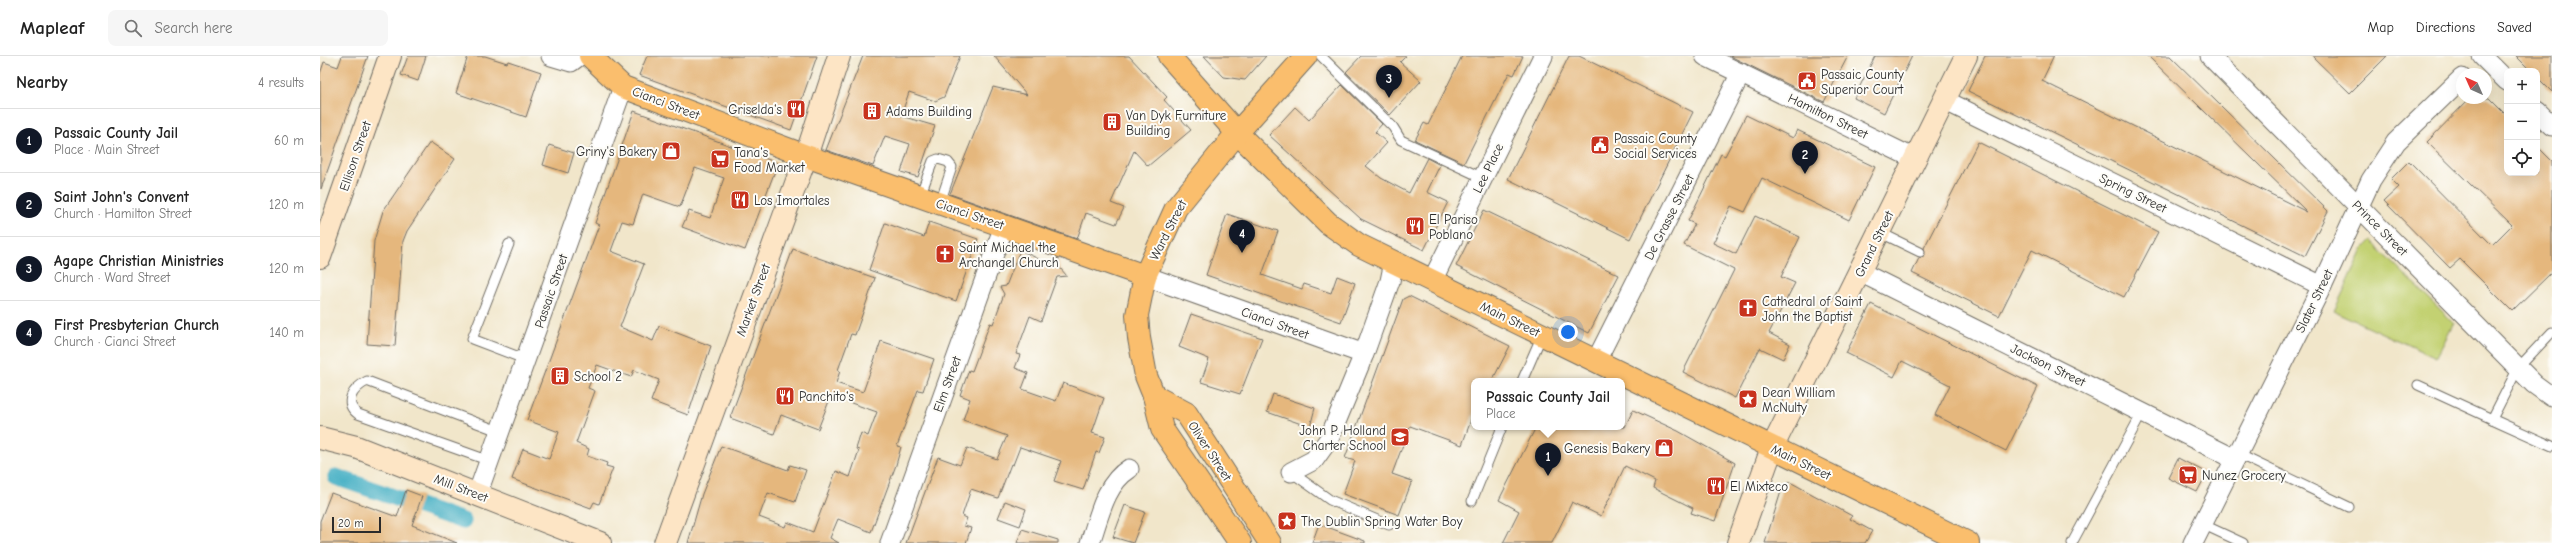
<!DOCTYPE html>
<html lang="en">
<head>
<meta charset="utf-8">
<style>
  :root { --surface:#fff; --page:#f6f6f6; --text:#222; --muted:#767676; --line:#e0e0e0; --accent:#111827 }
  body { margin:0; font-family:"Comic Neue",sans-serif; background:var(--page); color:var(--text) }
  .controls { position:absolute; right:12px; top:12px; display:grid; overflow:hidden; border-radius:8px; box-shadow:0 4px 16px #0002 }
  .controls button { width:36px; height:36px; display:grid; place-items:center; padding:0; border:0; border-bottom:1px solid var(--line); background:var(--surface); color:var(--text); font:20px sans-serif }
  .compass { position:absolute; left:2136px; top:12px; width:36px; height:36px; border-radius:50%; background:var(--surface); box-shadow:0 4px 16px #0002; rotate:315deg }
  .scale { position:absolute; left:12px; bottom:10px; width:49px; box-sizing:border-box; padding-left:4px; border:2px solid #2b2b2b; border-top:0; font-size:11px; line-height:14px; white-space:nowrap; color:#2b2b2b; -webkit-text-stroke:3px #fdfcf7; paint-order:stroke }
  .you { position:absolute; left:1248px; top:276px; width:14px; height:14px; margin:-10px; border:3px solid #fff; border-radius:50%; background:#1a73e8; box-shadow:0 0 0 6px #1a73e833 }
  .badge { display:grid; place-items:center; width:26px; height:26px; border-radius:50%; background:var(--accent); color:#fff; font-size:13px; font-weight:700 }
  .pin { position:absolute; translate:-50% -33px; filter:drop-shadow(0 1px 2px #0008) }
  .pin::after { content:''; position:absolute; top:21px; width:14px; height:12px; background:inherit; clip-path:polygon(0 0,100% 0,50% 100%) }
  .popup { position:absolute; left:1151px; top:322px; width:154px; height:52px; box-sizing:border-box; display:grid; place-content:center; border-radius:8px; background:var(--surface); filter:drop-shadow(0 1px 3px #0005); font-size:13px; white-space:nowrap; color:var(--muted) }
  .popup b { font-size:15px; color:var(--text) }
  .popup::after { content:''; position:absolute; left:50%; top:100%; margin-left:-8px; border:8px solid transparent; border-top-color:var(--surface) }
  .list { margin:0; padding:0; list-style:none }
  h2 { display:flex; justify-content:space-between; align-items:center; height:52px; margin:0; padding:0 16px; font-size:17px }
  h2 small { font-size:13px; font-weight:400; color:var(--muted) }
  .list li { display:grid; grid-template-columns:26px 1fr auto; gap:12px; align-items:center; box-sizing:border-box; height:64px; padding:0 16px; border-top:1px solid var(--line) }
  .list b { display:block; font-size:15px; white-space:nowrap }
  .list p { margin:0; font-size:13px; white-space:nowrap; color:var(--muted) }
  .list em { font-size:13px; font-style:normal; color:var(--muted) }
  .icon { flex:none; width:22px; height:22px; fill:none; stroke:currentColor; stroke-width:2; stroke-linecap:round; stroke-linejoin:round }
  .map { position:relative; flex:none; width:2232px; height:487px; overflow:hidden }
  header { display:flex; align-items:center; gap:24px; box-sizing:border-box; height:56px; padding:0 20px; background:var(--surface); border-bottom:1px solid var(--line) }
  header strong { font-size:19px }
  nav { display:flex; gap:22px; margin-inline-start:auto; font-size:14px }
  .search { width:280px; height:36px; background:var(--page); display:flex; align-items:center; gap:10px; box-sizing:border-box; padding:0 14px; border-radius:8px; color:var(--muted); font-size:15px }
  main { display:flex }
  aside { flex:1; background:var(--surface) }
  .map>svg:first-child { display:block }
  .green { fill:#c3d172; stroke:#777e4e }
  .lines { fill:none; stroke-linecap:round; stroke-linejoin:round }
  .canal { stroke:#46b0c5; stroke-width:17 }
  .building { fill:#e5b77d }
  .lane-casing { stroke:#706c63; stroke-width:11 }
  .street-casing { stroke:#706c63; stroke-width:21 }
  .secondary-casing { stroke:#706c63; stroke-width:24 }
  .primary-casing { stroke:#706c63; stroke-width:24 }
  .lane { stroke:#fff; stroke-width:9 }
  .street { stroke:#fff; stroke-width:19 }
  .secondary { stroke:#fde5c5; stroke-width:22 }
  .primary { stroke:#fabe6d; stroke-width:22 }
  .labels { text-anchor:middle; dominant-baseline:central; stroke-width:4; stroke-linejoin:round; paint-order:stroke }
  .poi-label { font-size:13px; fill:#2b2b2b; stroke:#fdfcf7; text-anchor:start }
  .street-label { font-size:13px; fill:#2b2b2b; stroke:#fdfcf7 }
</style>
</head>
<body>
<header>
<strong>Mapleaf</strong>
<div class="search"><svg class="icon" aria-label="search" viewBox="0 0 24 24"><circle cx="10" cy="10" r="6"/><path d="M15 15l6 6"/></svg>Search here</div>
<nav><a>Map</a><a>Directions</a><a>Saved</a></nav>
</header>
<main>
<aside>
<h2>Nearby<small>4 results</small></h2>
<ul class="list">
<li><span class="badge">1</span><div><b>Passaic County Jail</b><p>Place · Main Street</p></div><em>60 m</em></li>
<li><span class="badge">2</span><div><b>Saint John's Convent</b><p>Church · Hamilton Street</p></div><em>120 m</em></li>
<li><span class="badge">3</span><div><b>Agape Christian Ministries</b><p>Church · Ward Street</p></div><em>120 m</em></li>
<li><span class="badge">4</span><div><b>First Presbyterian Church</b><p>Church · Cianci Street</p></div><em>140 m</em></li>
</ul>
</aside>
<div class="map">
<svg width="2232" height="487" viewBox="0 0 2232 487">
  <rect width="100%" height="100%" fill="#fdfcf7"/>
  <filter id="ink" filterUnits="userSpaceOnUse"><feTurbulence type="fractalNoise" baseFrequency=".025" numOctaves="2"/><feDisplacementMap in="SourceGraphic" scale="8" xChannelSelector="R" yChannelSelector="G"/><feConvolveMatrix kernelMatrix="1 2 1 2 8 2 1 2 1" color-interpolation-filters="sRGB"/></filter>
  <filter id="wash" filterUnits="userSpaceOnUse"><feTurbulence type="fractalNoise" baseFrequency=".012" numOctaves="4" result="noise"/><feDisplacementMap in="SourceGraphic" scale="16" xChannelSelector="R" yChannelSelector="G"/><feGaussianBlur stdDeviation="0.9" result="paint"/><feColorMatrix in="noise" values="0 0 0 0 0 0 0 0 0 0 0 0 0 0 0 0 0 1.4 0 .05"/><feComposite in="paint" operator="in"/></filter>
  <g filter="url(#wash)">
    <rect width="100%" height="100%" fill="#f1e6ca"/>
    <path class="green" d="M2051,185l83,82 -18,35 -102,-47 30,-63z"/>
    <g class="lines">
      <path class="canal" d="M16,421l127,44"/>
    </g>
    <g id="blocks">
      <g class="building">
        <path d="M22,0h26l-47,133 -1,-115 4,-12 14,5z"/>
        <path d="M88,0h18l-8,25 -17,-6z"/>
        <path d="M148,0h17l22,7 1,-2 33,11 -15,45 -70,-24z"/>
        <path d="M327,0h170l-26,74 -152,-55z"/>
        <path d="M543,0h97l-16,41 -9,4 -26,-9 -8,24 34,10 -17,51 -17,-5 9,-28 -25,-8 -12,30 -47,-16z"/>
        <path d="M674,0h135l38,41 -3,3 27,30 -43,36 -14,-15 -23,52 13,5 -8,16 -30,-11 -9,26 -127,-45 43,-107 34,8z"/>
        <path d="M884,0h62l-21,24 -21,-3z"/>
        <path d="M1041,0h45l-6,6 21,19 -31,34 -44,-43z"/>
        <path d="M1142,0h61l-9,19 -5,-2 -45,90 -49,-23 9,-17 4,2z"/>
        <path d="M1249,0h10l114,56 -63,127 -122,-60z"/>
        <path d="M1410,0h118l-24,46z"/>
        <path d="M1555,0h37l-28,57 -30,-15z"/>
        <path d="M1665,0h69l-12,25 265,131 -159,-156h22l158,155 -23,45 -337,-165z"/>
        <path d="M1992,0h75l-37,37z"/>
        <path d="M2196,0h36v36l-15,-15v-6h-6z"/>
        <path d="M1022,29l40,39 -7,8 12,11 -21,23 15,12 28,15 18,-35 13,7 -13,27 21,10 -24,48 -63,-31 -92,-84 26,-28 14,13z"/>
        <path d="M2150,42h19l18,18v57h30v-27l15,15v111l-40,39 -52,-52 -10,9 -66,-67 15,-14 -8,-8 18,-18 83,84 20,-20 -85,-83z"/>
        <path d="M314,55l144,52 -33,87 -63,-23 7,-16 21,7 14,-40 -29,-10 -15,39 -37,-13 -10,30 -11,-3 -11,30 33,13 -24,63 33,14 6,-15 52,20 -23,69 -37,-14 8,-21 -25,-10 -3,7 -34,-12 -9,23 7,3 -19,52 13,6 -2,7 20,7 -1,3 7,2 -14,36 -5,-2 -3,6 -79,-29 11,-30 26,10 10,-27 -32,-12 72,-195 -4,-2z"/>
        <path d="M1426,59l47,23 4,-8 78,37 -26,53 -87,-42 -17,34 -14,-6 -18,37 23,11 19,-38 45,21 -19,40 14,6 -26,50 21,11 -7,15 -23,-11 -25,50 -52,-26 51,-102 -50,-25 11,-21 -7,-3 33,-67 4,2z"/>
        <path d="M110,86l25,17 -48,72 -4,10 -8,105 -28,-2 7,-103 9,-30z"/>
        <path d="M1658,86l180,90 -34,65 -92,-47 -33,66 -87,-43 7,-15 6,-3 -1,-7z"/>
        <path d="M229,89l25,8 -6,20 -25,-8z"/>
        <path d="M1164,154l135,65 -30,58 -133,-67z"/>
        <path d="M907,158l51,17 -16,44 40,14 2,-5 27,9 6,-17 18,7 -14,39 -135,-47z"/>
        <path d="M609,166l49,17 -22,62 -87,-31 16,-47 39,14z"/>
        <path d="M473,193l82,29 -20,57 -4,-1 -13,36 2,1 -4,12 27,9 18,-51 53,18 -11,32 -5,-1 -21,56 4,1 -5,18 -25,67 -33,-13 -8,19 9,5h-151l14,-49 19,-48 67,24 2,-5 16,5 -11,32 -27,-9 -9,24 26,10 2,-5 26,10 23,-61 14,6 9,-27 -3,-1 5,-16 7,3 9,-24 -46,-16 -13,33 -37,-14 -7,19 -44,-16z"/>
        <path d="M700,194l29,14 9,-6 2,10 7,8 -10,1 -16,44 -11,-5 -14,38 4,1 -5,13 13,5 -6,16 34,12 7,-18 41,15 -12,35 13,4 -6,16 -3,-1 -13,38 -29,-9 7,-20 -41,-14 -7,18 -2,-1 -13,34 -27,-9 -9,27 5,2 -3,8 7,2 -5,15h-60l32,-86 22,8 7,-17 30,11 10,-23 -44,-16 7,-21 -10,-4 9,-25 3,1 18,-48 3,1 11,-30 -4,-7 6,-1z"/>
        <path d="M1089,240l101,50 -18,35h-18v31l-12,33 -52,-19 -18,48 20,7 -13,34 -56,-21 12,-33 -10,-3 58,-159z"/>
        <path d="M1551,248l167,83 -32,64 -71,-36 15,-30 -48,-24 -8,16 -48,-24z"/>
        <path d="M871,258l71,24 -22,56 -39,-12 8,-23 -30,-12z"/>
        <path d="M953,338l42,14 -5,19 -43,-15z"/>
        <path d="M1313,354l45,21 57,32 -20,58 -24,-8 2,-5 -40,-20 2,-7 -30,-15 -24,50 -29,-14 -20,41h-49l16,-32 -20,-11 37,-73h89z"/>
        <path d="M1858,402l29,15 -10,19 -29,-14z"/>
        <path d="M1470,426l62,34 -2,3 22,12 -7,12h-100l18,-58z"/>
        <path d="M86,434l16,6 -10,29 45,18h-137v-22l11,-28 66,24z"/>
        <path d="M685,445l21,8 -6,17 -22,-8z"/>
        <path d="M805,449l20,7 -12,31 -20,-6z"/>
        <path d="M999,468l46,17v2h-53z"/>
        <path d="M702,473l36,11v3h-41z"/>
      </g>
    </g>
  </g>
  <g filter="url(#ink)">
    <use href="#blocks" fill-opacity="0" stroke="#706c63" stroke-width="1"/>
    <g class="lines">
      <g class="lane-casing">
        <g id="lane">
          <path d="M1001,0l72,71 8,13 82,38"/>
          <path d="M600,140l13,-35 5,-2 10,3 4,5 -12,36"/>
          <path d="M1559,176l41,20"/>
          <path d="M189,188l-37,95 55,21"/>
          <path d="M1202,325l20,-46"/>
          <path d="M2098,329l74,34 26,-51 34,-36"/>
          <path d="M2172,363l60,27"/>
          <path d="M1918,398l111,53"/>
          <path d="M170,405l-132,-47c-15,-11 -6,-25 9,-33l134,51"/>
          <path d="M971,416l39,28 59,25"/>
          <path d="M1152,445l30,-74"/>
          <path d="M1882,468l41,19"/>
          <path d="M1752,487l70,-130"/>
        </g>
      </g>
      <g class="street-casing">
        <g id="street">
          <path d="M231,0l20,6 8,-6"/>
          <path d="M1385,0l210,103"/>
          <path d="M1890,0l324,328 18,13"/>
          <path d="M2162,0l25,25"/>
          <path d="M1624,44l378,186"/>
          <path d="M2217,55l15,15"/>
          <path d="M1540,216l375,187"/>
          <path d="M825,220l219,78"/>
          <path d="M1112,225l111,-225"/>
          <path d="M1276,305l145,-288"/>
          <path d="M971,416l23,-12 15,-21 35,-85 26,-73 4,-19"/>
          <path d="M157,439l146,-408"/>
          <path d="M570,487l114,-317"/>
          <path d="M770,487c9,-26 15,-59 39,-74"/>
          <path d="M1873,487l129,-257 49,-106 25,-38 66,-64"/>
        </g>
      </g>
      <g class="secondary-casing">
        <g id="secondary">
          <path d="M0,201l70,-201"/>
          <path d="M0,382l36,9 244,96"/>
          <path d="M345,487l141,-387 33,-100"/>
          <path d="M1418,487l34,-95 194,-392"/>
        </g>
      </g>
      <g class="primary-casing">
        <g id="primary">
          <path d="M270,0l33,31 183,69 339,120"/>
          <path d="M849,0l68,77 91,90 31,22 609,298"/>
          <path d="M834,340l32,17 84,130"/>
          <path d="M920,487l-78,-114 -8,-33 -8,-20 -7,-38 -2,-23 8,-39 31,-68 61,-75 69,-77"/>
        </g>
      </g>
      <use href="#lane" class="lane"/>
      <use href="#street" class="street"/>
      <use href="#secondary" class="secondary"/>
      <use href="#primary" class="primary"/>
    </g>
  </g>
  <defs>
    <g id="civic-square" transform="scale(1)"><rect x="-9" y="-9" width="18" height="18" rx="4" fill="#c8321e" stroke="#fdfcf7"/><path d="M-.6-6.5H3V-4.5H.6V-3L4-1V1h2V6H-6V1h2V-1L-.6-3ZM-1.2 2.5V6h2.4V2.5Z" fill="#fff"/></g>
    <g id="restaurant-square" transform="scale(1)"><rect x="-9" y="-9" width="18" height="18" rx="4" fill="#c8321e" stroke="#fdfcf7"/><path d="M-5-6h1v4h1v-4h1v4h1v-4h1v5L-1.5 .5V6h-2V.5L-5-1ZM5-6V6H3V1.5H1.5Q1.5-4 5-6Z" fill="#fff"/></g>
    <g id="building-square" transform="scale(1)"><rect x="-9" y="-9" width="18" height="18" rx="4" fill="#c8321e" stroke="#fdfcf7"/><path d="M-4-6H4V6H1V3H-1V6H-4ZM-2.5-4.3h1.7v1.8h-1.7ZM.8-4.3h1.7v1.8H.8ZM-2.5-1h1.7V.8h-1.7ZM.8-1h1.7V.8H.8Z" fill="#fff"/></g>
    <g id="shop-square" transform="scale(1)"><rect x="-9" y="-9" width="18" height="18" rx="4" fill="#c8321e" stroke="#fdfcf7"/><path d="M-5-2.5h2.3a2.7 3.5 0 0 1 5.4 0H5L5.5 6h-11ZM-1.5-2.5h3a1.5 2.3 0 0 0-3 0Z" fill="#fff"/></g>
    <g id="supermarket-square" transform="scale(1)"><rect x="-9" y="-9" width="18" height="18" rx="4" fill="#c8321e" stroke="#fdfcf7"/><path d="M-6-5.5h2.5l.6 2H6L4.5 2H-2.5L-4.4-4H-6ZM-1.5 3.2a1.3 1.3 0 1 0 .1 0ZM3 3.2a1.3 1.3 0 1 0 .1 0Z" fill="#fff"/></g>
    <g id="church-square" transform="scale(1)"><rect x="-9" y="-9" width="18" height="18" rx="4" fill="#c8321e" stroke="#fdfcf7"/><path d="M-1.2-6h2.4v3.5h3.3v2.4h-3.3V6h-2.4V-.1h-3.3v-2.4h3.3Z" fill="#fff"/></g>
    <g id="sight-square" transform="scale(1)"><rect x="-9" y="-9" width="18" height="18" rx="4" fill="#c8321e" stroke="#fdfcf7"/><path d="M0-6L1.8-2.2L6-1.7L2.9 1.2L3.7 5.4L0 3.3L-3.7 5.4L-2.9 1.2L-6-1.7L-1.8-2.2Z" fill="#fff"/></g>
    <g id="school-square" transform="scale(1)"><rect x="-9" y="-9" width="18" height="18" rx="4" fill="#c8321e" stroke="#fdfcf7"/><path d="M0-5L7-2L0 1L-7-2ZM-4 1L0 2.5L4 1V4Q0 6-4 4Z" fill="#fff"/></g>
  </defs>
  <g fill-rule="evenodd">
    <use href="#civic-square" x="1487" y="25"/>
    <use href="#restaurant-square" x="476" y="53"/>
    <use href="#building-square" x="552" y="55"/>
    <use href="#building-square" x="792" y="66"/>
    <use href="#civic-square" x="1280" y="89"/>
    <use href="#shop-square" x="351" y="95"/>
    <use href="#supermarket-square" x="400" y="103"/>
    <use href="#restaurant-square" x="420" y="144"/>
    <use href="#restaurant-square" x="1095" y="170"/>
    <use href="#church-square" x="625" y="198"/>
    <use href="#church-square" x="1428" y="252"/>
    <use href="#building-square" x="240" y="320"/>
    <use href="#restaurant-square" x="465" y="340"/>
    <use href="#sight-square" x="1428" y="343"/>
    <use href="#school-square" x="1080" y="381"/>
    <use href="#shop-square" x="1344" y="392"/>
    <use href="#supermarket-square" x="1868" y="419"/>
    <use href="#restaurant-square" x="1396" y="430"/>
    <use href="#sight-square" x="967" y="465"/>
  </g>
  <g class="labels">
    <g class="poi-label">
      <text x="1501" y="18">Passaic County<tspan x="1501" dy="15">Superior Court</tspan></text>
      <text x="462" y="53" text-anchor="end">Griselda's</text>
      <text x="566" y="55">Adams Building</text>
      <text x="806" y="59">Van Dyk Furniture<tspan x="806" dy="15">Building</tspan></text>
      <text x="1294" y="82">Passaic County<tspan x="1294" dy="15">Social Services</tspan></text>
      <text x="337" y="95" text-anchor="end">Griny's Bakery</text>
      <text x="414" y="96">Tana's<tspan x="414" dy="15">Food Market</tspan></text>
      <text x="434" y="144">Los Imortales</text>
      <text x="1109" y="163">El Pariso<tspan x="1109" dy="15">Poblano</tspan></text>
      <text x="639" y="191">Saint Michael the<tspan x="639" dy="15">Archangel Church</tspan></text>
      <text x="1442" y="245">Cathedral of Saint<tspan x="1442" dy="15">John the Baptist</tspan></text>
      <text x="254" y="320">School 2</text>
      <text x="1442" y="336">Dean William<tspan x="1442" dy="15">McNulty</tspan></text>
      <text x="479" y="340">Panchito's</text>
      <text x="1066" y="374" text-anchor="end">John P. Holland<tspan x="1066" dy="15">Charter School</tspan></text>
      <text x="1330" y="392" text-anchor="end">Genesis Bakery</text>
      <text x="1882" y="419">Nunez Grocery</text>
      <text x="1410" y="430">El Mixteco</text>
      <text x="981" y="465">The Dublin Spring Water Boy</text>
    </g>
    <g class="street-label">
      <text transform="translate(346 47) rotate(21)">Cianci Street</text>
      <text transform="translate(1508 60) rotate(26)">Hamilton Street</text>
      <text transform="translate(35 100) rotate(-71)">Ellison Street</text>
      <text transform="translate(1168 112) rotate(-64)">Lee Place</text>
      <text transform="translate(1813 137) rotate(26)">Spring Street</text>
      <text transform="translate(650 158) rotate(19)">Cianci Street</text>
      <text transform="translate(1349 161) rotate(-63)">De Grasse Street</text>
      <text transform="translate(2060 172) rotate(45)">Prince Street</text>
      <text transform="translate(848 174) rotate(-63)">Ward Street</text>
      <text transform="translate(1554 188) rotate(-64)">Grand Street</text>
      <text transform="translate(231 235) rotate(-71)">Passaic Street</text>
      <text transform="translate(433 244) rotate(-70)">Market Street</text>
      <text transform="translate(1994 245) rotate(-64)">Slater Street</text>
      <text transform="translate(1190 263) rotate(26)">Main Street</text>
      <text transform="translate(955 267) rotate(20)">Cianci Street</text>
      <text transform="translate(1728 309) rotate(26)">Jackson Street</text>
      <text transform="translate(627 328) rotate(-70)">Elm Street</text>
      <text transform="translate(890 395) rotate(57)">Oliver Street</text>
      <text transform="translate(1481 406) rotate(26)">Main Street</text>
      <text transform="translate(141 432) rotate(21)">Mill Street</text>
    </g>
  </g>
</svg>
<div class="controls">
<button>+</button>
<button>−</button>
<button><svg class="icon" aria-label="locate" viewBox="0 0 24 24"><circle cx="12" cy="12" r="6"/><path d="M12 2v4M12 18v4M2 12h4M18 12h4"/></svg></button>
</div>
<svg class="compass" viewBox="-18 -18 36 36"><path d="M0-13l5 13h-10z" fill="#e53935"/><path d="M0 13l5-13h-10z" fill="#767676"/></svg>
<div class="scale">20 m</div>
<div class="you"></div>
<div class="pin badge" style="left:1228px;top:420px">1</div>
<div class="popup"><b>Passaic County Jail</b>Place</div>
<div class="pin badge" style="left:1485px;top:118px">2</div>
<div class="pin badge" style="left:1069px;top:42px">3</div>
<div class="pin badge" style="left:922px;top:197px">4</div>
</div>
</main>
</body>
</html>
